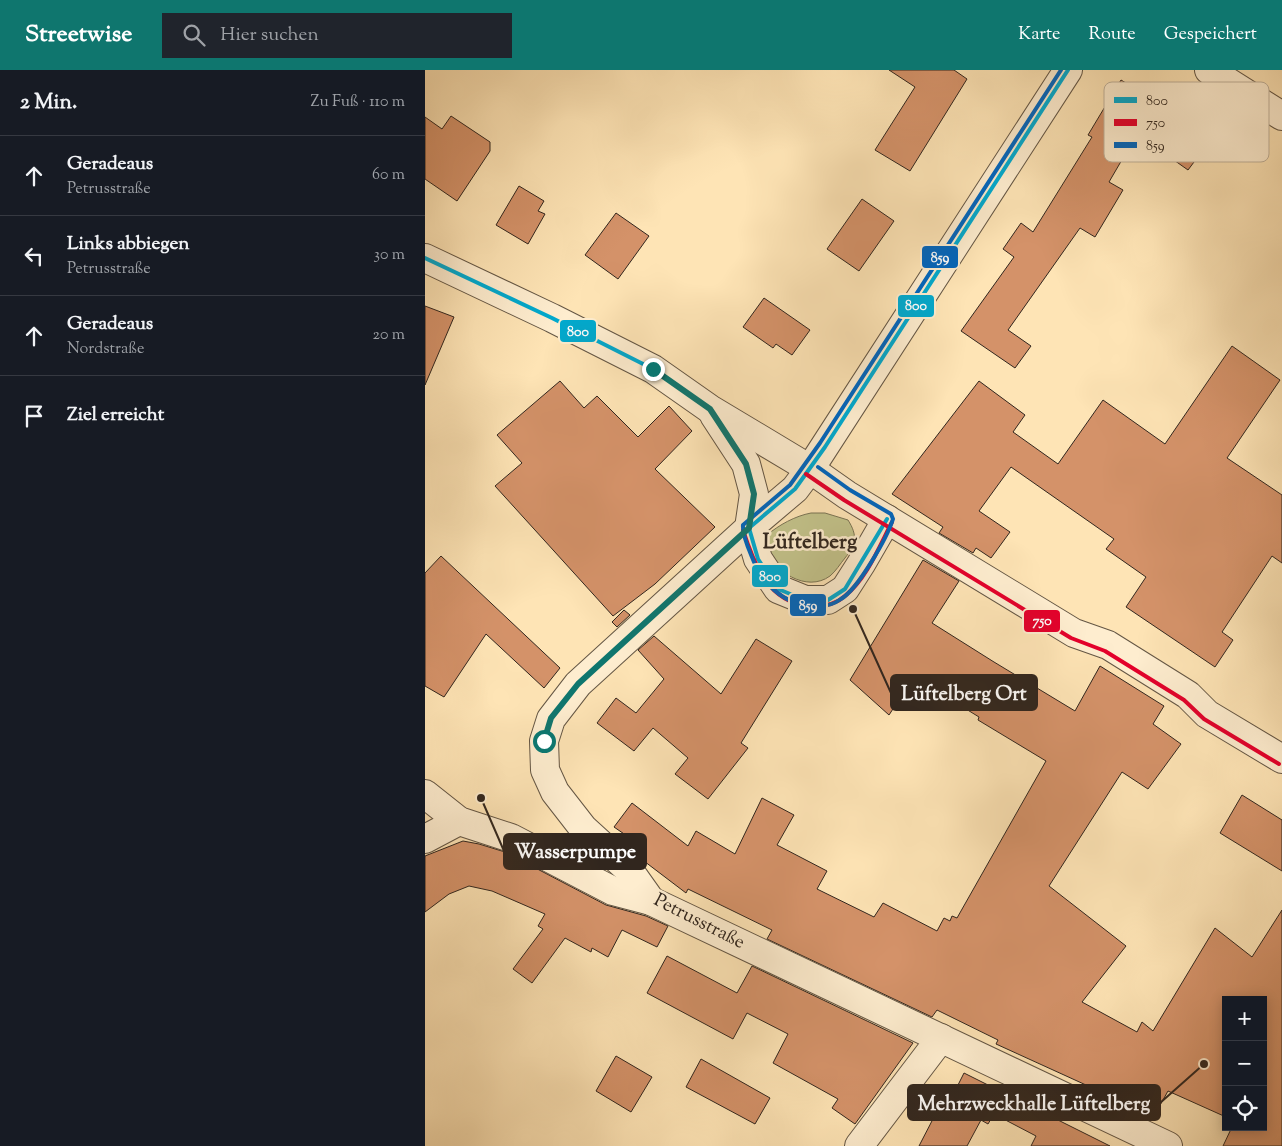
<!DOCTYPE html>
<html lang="de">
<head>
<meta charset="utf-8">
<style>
  :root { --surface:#171b24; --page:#20242c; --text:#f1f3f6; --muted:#9ea1a6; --line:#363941; --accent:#0f766e }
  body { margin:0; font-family:"Sorts Mill Goudy",serif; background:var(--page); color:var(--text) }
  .controls { position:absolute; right:15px; bottom:15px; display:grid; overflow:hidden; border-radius:0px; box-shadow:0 2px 12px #0003 }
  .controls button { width:45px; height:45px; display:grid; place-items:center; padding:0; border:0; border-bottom:1px solid var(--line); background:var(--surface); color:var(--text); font:25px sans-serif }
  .stop { position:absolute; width:15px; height:15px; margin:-11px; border:4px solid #0f766e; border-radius:50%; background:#fff }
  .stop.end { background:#0f766e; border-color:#fff; box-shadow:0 1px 5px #0008 }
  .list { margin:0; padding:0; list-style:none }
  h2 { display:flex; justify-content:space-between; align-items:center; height:65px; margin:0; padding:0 20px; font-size:21px }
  h2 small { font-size:16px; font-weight:400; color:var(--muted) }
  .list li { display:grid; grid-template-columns:32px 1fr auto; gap:15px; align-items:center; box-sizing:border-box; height:80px; padding:0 20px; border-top:1px solid var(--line) }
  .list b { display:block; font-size:19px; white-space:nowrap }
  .list p { margin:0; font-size:16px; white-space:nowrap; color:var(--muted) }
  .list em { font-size:16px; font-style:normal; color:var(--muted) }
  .icon { flex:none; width:28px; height:28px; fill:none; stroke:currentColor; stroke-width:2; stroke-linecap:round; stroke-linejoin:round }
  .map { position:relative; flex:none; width:857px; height:1076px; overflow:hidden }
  header { display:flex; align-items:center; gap:30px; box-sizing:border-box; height:70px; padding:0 25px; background:var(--accent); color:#fff }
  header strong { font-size:24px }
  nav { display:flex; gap:28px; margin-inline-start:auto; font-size:18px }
  .search { width:350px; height:45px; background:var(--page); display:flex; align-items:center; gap:12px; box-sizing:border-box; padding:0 18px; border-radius:0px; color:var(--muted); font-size:19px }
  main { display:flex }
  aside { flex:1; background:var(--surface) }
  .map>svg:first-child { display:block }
  .green { fill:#c3c38b; stroke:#7a7454 }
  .building { fill:#d49269; stroke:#31261e }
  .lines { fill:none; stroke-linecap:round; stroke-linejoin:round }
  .minor-casing { stroke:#645644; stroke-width:30 }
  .minor { stroke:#feedcf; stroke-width:28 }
  .bus-1-casing { stroke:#feedcf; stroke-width:8 }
  .bus-2-casing { stroke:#feedcf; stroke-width:8 }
  .bus-3-casing { stroke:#feedcf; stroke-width:8 }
  .bus-1 { stroke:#00a9ce; stroke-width:4 }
  .bus-2 { stroke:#e4002b; stroke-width:4 }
  .bus-3 { stroke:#0065bd; stroke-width:4 }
  .route { stroke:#0f766e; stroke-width:6 }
  .labels { text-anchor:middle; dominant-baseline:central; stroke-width:5; stroke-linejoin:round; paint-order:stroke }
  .street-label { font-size:19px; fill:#31261e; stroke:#feedcf }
  .quarter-label { font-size:21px; font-weight:bold; fill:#31261e; stroke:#feedcf }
  .key { fill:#feedcf; stroke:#c0b19a; stroke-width:1 }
  .key-label { font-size:14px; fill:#31261e }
  .leader { fill:none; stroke:#31261e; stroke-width:2 }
  .callout-dot { fill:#31261e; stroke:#feedcf; stroke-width:2 }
  .callout { fill:#31261e; stroke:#31261e; stroke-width:2 }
  .callout-label { font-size:20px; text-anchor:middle; font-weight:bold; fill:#fff }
  .line-badge { stroke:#feedcf; stroke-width:2 }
  .badge-label { font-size:14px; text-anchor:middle; font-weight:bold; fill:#fff }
</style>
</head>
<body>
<header>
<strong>Streetwise</strong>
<div class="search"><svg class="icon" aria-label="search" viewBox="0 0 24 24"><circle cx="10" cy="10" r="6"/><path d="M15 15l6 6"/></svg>Hier suchen</div>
<nav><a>Karte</a><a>Route</a><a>Gespeichert</a></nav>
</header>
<main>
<aside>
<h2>2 Min.<small>Zu Fuß · 110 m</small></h2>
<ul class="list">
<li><svg class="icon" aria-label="ahead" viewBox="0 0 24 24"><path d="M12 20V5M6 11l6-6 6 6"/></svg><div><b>Geradeaus</b><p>Petrusstraße</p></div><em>60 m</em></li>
<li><svg class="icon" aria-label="left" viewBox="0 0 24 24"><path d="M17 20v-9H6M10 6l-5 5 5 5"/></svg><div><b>Links abbiegen</b><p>Petrusstraße</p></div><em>30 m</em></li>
<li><svg class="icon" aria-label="ahead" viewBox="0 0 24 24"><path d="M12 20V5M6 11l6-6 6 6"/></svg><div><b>Geradeaus</b><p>Nordstraße</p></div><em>20 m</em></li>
<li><svg class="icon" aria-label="arrive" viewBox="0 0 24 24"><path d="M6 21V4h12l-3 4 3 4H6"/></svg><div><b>Ziel erreicht</b></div></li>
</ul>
</aside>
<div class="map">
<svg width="857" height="1076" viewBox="0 0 857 1076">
  <rect width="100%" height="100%" fill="#fee4b5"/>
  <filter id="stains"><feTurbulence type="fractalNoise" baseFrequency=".004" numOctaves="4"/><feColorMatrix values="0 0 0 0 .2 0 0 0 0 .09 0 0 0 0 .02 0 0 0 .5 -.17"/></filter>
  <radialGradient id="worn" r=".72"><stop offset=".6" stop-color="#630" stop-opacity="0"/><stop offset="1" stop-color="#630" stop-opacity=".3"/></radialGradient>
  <path class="green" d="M386,443h14l23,7c10,16 8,24 -3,38 -5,6 -9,13 -15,18 -23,17 -58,-4 -63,-30 -1,-3 0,-7 0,-11 12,-10 28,-19 44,-22z"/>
  <g class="building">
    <path d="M464,0h65l13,9 -57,92 -35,-21 40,-63z"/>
    <path d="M696,10l52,32 7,-10 38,28 -30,40 -51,-36 -28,48 14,8 -28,47 -15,-9 -72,102 23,16 -16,22 -54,-37 53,-74 -11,-8 18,-26 12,9 59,-95 -4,-2z"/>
    <path d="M26,46l39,26v9l-33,50 -32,-22v-62l17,12z"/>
    <path d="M94,116l25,15 -6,10 7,3 -17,30 -32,-19z"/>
    <path d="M437,129l32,22 -35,50 -32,-22z"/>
    <path d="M191,143l33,23 -31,43 -33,-24z"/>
    <path d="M339,228l46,32 -18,25 -16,-11 -3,4 -30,-21z"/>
    <path d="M0,236l29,11 -29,68z"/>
    <path d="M807,276l48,34 -53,78 55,37v68l-10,-7 -50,76 11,8 -18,27 -89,-60 20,-30 -40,-28 8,-10 -103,-72 -32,44 31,21 -19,26 -15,-10 -3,5 -34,-20 4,-6 -51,-33 87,-113 46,34 -12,17 45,32 45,-64 62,44z"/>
    <path d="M135,311l24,27 13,-12 41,41 31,-31 23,25 -37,38 60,58 -60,57 -42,32 -118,-130 27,-23 -25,-28z"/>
    <path d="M16,486l119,112 -16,20 -58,-54 -42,63 -19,-11v-113z"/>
    <path d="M498,490l36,21 -27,42 62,39 81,49 25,-45 64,40 -11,18 28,20 -33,45 -26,-17 -73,114 77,60 -44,56 55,30 5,-10 11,9 62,-103 37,29 30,-47v236h-59l9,-19h31v-127h-37v117l-58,-26 -14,25 -158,-72 2,-4 -61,-30 -5,7 -165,-78 5,-9 -84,-41 -2,4 -50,-38 7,-8 -29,-20 18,-24 56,43 8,-15 39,23 27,-56 32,17 -17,30 50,26 -10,18 57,28 9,-14 54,28 7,-13 6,3 2,-5 5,2 89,-157 -68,-41 1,-3 -65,-40 -25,38 -39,-35z"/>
    <path d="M199,540l6,5 -13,12 -5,-5z"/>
    <path d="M229,566l67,58 35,-55 36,22 -51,82 7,5 -40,51 -33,-25 13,-16 -35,-30 -19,23 -37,-28 19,-25 20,15 28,-34 -26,-29z"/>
    <path d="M817,725l40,25v51l-62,-38z"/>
    <path d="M38,771l16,3 26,8 101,53 40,11 22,10 -11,21 -35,-17 -14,27 -16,-9 -1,4 -26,-14 -33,45 -19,-14 30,-40 -5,-3 7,-12 -53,-23 -23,-5 -20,8 -24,18v-56z"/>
    <path d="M242,886l70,37 15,-27 161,77 -58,81 -23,-16 6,-9 -65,-36 15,-29 -41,-21 -14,26 -86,-46z"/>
    <path d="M191,986l36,21 -21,35 -35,-21z"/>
    <path d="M276,989l69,39 -15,26 -69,-37z"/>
    <path d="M539,1003l146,73h-79l5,-10 -42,-22 -6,10 -7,-4 -14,26h-48l30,-58 6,3z"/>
  </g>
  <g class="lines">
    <g class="minor-casing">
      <g id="minor">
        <path d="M643,0l-258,399 -15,20 -46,39 -171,156 -27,35 -7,22 1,29 10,22 28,36 46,42 22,31 517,245"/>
        <path d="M784,0l73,46"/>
        <path d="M0,188l127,60 101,51 57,40 100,60 37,26 227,138 34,12 80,50 19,19 75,45"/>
        <path d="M289,345l32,49 8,30 -5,34 9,31 20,30 27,11h23l17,-11 16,-25 26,-45"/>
        <path d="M0,724l34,27 52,17 102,53 38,10"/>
        <path d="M0,769l34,-18"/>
        <path d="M434,1076l82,-108"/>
      </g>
    </g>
    <use href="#minor" class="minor"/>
    <g class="bus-1-casing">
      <g id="bus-1">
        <path d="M0,188l127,60 101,51 57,40 36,55 8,30 -5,34 9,31 20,30 27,11h23l17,-11 42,-70"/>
        <path d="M324,458l46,-39 30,-42 243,-377"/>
      </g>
    </g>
    <g class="bus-2-casing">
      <g id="bus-2">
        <path d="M381,404l38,26 227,138 34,13 79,49 20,19 75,45"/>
        <path d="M318,460c11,34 25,72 66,76 13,1 26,-1 36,-10 22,-18 34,-49 47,-74"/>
      </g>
    </g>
    <g class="bus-3-casing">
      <path id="bus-3" d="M393,397l32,23 41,24 2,5c-6,19 -35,70 -52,80 -8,6 -19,8 -29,7 -28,-2 -46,-19 -58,-44 -4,-10 -12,-26 -11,-37l47,-40 30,-42 241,-373"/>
    </g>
    <use href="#bus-1" class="bus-1"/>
    <use href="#bus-2" class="bus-2"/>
    <use href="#bus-3" class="bus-3"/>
  </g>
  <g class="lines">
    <path class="route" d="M119,671l7,-23 27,-34 171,-156 5,-34 -8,-30 -36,-55 -57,-40"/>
  </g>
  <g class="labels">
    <g class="street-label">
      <text transform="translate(274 852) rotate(27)">Petrusstraße</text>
    </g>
    <g class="quarter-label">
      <text x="385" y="473">Lüftelberg</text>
    </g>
  </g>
  <rect x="679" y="12" width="165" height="80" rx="8" class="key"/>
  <rect x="689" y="27" width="23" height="6" fill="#00a9ce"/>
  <rect x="689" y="49" width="23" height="7" fill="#e4002b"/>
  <rect x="689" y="72" width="23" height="6" fill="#0065bd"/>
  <g class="key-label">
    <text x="721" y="35">800</text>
    <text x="721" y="57">750</text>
    <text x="721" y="80">859</text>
  </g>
  <path class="leader" d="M428 539L466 623M56 728L79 781M779 994L735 1033"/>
  <g class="callout-dot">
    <circle cx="428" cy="539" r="5"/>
    <circle cx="56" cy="728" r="5"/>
    <circle cx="779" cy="994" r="5"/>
  </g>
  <g class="callout">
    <rect x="466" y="605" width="146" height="35" rx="5"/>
    <rect x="79" y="764" width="142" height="35" rx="5"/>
    <rect x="483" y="1015" width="252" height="35" rx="5"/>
  </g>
  <g class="callout-label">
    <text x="539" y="630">Lüftelberg Ort</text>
    <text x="150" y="788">Wasserpumpe</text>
    <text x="609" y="1040">Mehrzweckhalle Lüftelberg</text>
  </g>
  <g class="line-badge">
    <rect x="496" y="175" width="38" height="24" rx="5" fill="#0065bd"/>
    <rect x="472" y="224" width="38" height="24" rx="5" fill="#00a9ce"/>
    <rect x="134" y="249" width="38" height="24" rx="5" fill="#00a9ce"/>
    <rect x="326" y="494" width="38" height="24" rx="5" fill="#00a9ce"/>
    <rect x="364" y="523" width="38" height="24" rx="5" fill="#0065bd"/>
    <rect x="598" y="539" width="38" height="24" rx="5" fill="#e4002b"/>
  </g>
  <g class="badge-label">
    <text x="515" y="192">859</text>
    <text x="491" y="240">800</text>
    <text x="153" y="266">800</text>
    <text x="345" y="511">800</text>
    <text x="383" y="540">859</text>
    <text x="617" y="555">750</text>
  </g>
  <rect width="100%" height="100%" filter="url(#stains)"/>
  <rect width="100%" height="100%" fill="url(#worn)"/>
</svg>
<div class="controls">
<button>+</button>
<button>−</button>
<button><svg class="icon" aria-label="locate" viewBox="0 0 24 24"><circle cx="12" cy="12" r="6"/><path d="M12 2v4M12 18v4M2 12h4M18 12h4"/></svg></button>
</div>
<div class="stop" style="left:119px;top:671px"></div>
<div class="stop end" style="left:228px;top:299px"></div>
</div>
</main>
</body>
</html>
